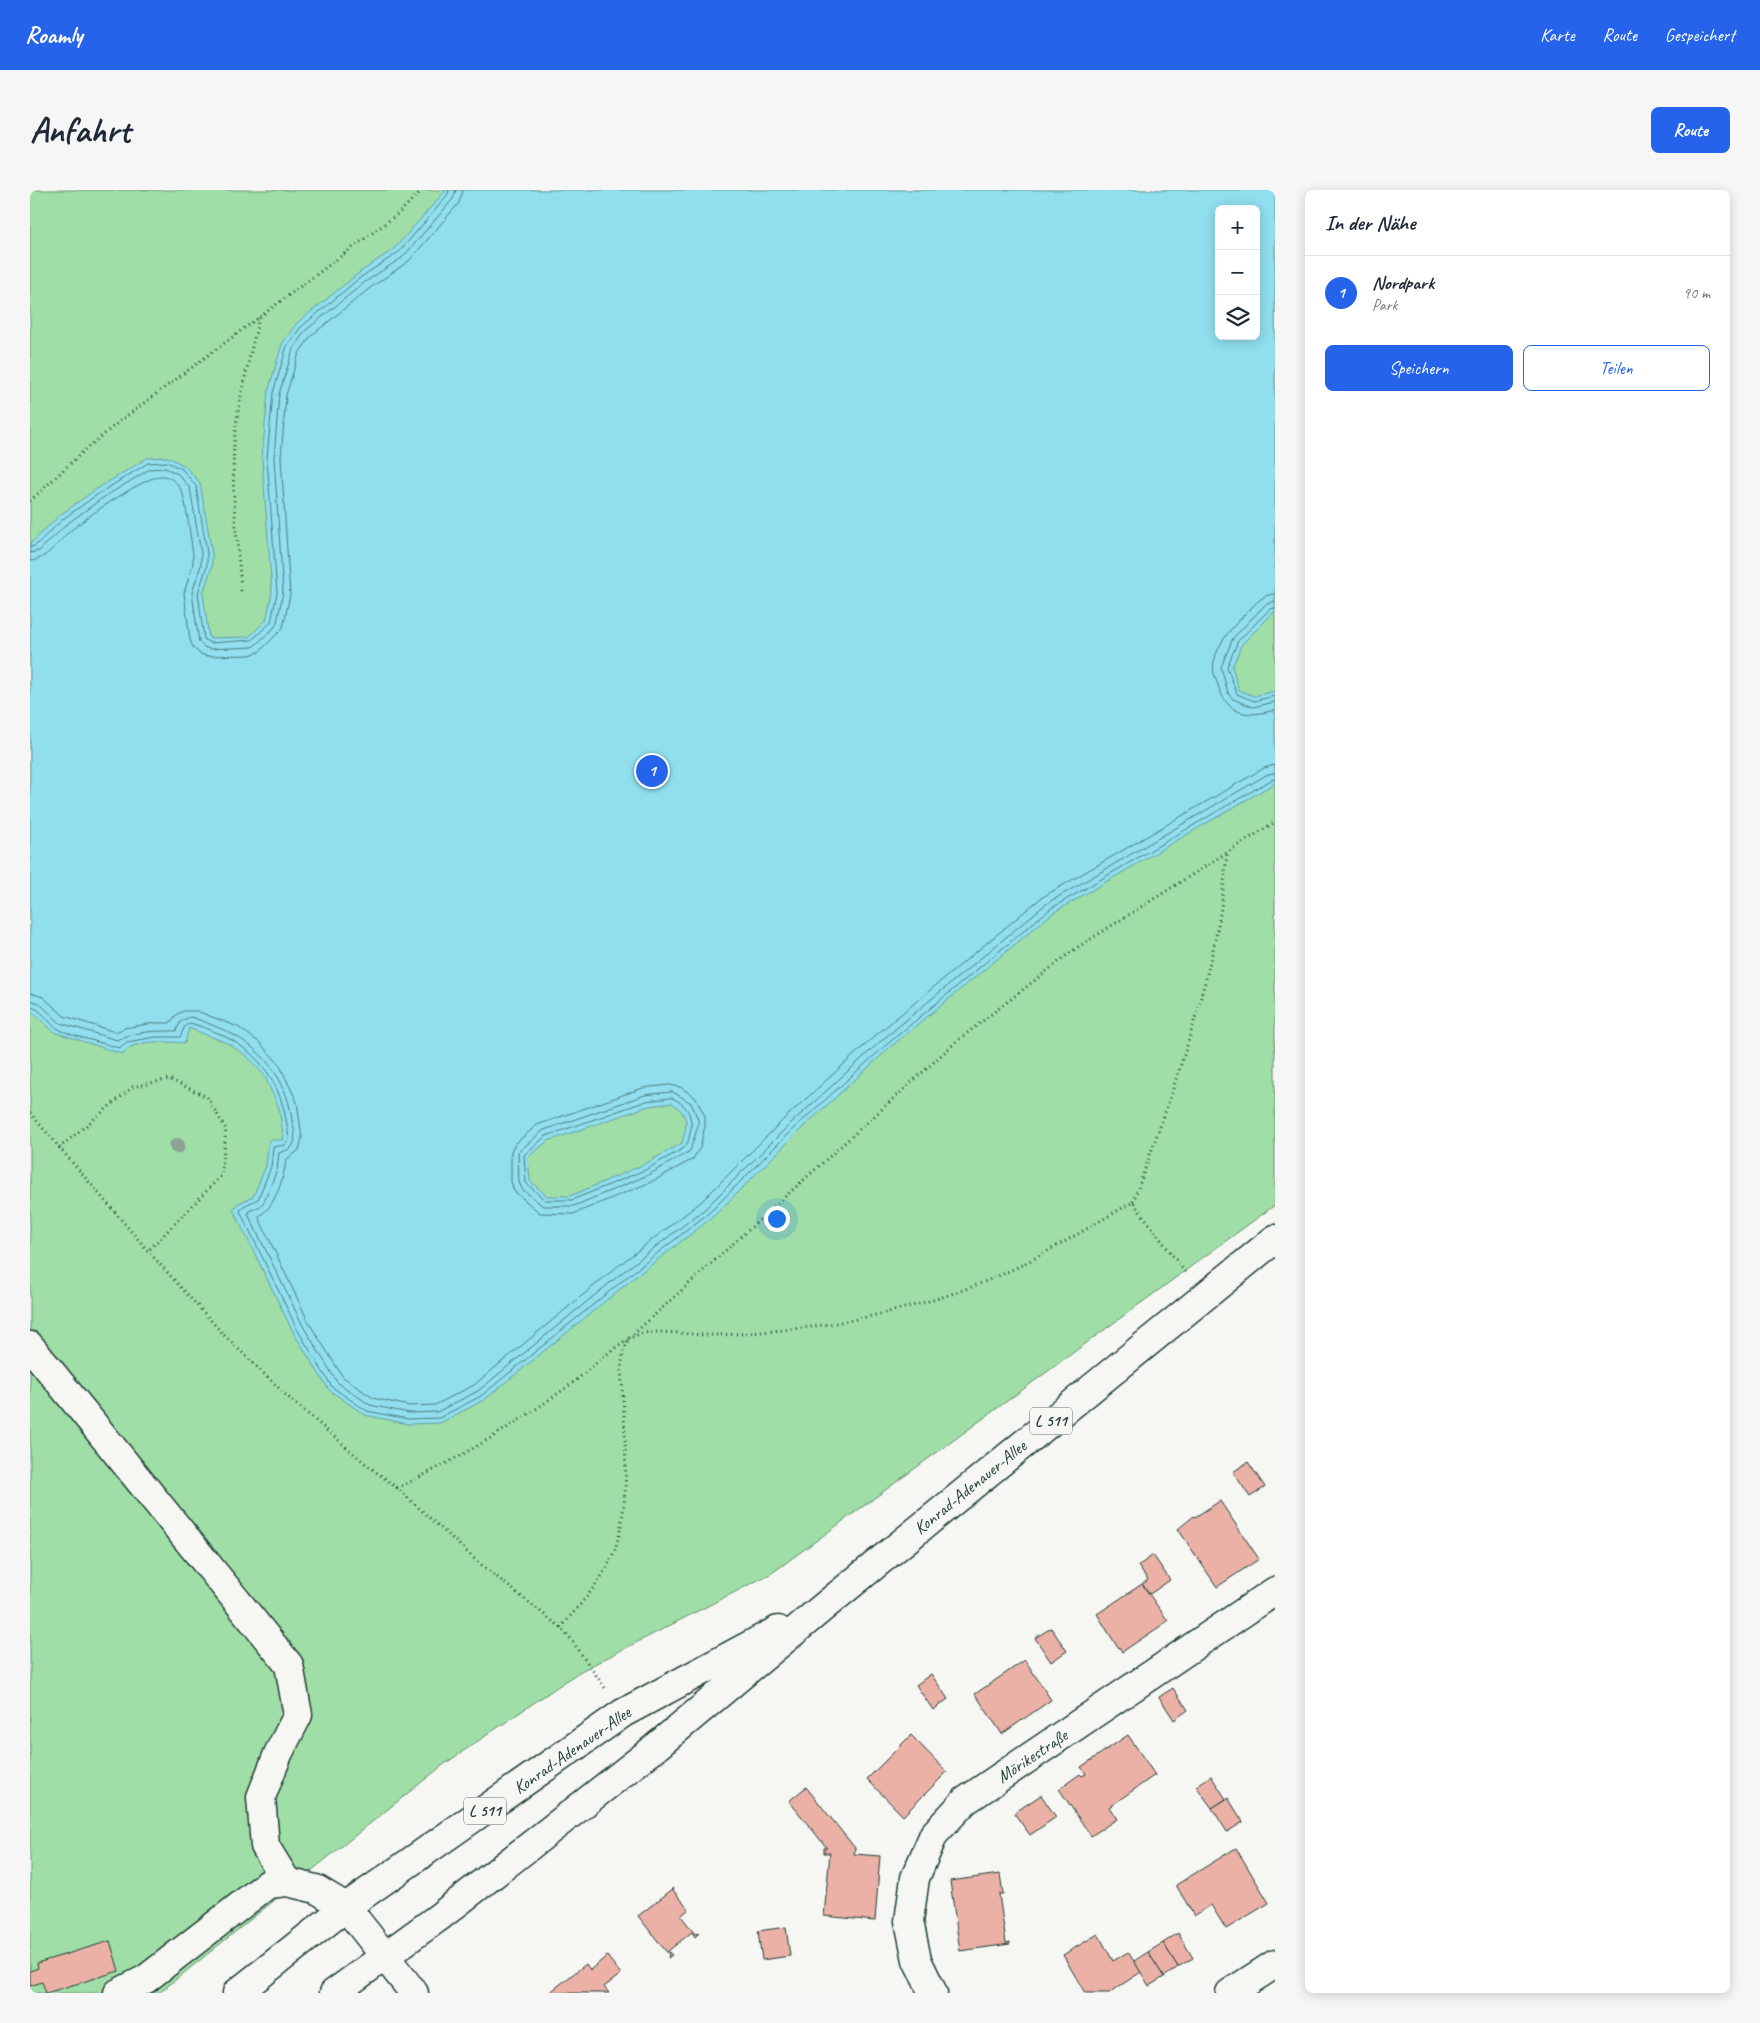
<!DOCTYPE html>
<html lang="de">
<head>
<meta charset="utf-8">
<style>
  :root { --surface:#fff; --page:#f6f6f7; --text:#1f2937; --muted:#747a83; --line:#e0e1e3; --accent:#2563eb }
  body { margin:0; font-family:Caveat,sans-serif; background:var(--page); color:var(--text) }
  .controls { position:absolute; right:15px; top:15px; display:grid; overflow:hidden; border-radius:8px; box-shadow:0 2px 12px #0003 }
  .controls button { width:45px; height:45px; display:grid; place-items:center; padding:0; border:0; border-bottom:1px solid var(--line); background:var(--surface); color:var(--text); font:25px sans-serif }
  .you { position:absolute; left:746px; top:1028px; width:18px; height:18px; margin:-12px; border:4px solid #fff; border-radius:50%; background:#1a73e8; box-shadow:0 0 0 8px #1a73e833 }
  .badge { display:grid; place-items:center; width:32px; height:32px; border-radius:50%; background:var(--accent); color:#fff; font-size:16px; font-weight:700 }
  .pin { position:absolute; translate:-50% -50%; border:2px solid #fff; box-shadow:0 1px 5px #0006 }
  .list { margin:0; padding:0; list-style:none }
  h2 { display:flex; justify-content:space-between; align-items:center; height:65px; margin:0; padding:0 20px; font-size:21px }
  h2 small { font-size:16px; font-weight:400; color:var(--muted) }
  .list li { display:grid; grid-template-columns:32px 1fr auto; gap:15px; align-items:center; box-sizing:border-box; height:75px; padding:0 20px; border-top:1px solid var(--line) }
  .list b { display:block; font-size:19px; white-space:nowrap }
  .list p { margin:0; font-size:16px; white-space:nowrap; color:var(--muted) }
  .list em { font-size:16px; font-style:normal; color:var(--muted) }
  .actions { display:flex; gap:10px; padding:15px 20px }
  .actions a { flex:1; padding:11px 0; border:1px solid var(--accent); border-radius:8px; text-align:center; font-size:18px; color:var(--accent) }
  .actions .main { background:var(--accent); color:#fff }
  .icon { flex:none; width:28px; height:28px; fill:none; stroke:currentColor; stroke-width:2; stroke-linecap:round; stroke-linejoin:round }
  .map { position:relative; flex:none; width:1245px; height:1803px; overflow:hidden; border-radius:8px }
  header { display:flex; align-items:center; gap:30px; box-sizing:border-box; height:70px; padding:0 25px; background:var(--accent); color:#fff }
  header strong { font-size:24px }
  nav { display:flex; gap:28px; margin-inline-start:auto; font-size:18px }
  .intro { display:flex; align-items:center; justify-content:space-between; box-sizing:border-box; height:120px; padding:0 30px }
  h1 { margin:0; font-size:35px }
  .button { padding:12px 22px; border-radius:8px; background:var(--accent); color:#fff; font-size:18px; font-weight:700 }
  main { display:flex; gap:30px; padding:0 30px }
  aside { flex:1; background:var(--surface); border-radius:8px; box-shadow:0 2px 12px #0003 }
  .map>svg:first-child { display:block }
  .green { fill:#9fdea7; stroke:#5f8e6e; fill-rule:evenodd }
  .water { fill:#90deee; stroke:#639ea4; fill-rule:evenodd }
  .lines { fill:none; stroke-linecap:round; stroke-linejoin:round }
  .shore { stroke:#4c7d7e; stroke-width:1 }
  .building { fill:#ebb1a7; stroke:#1f3d34 }
  .minor-casing { stroke:#1f3d34; stroke-width:31 }
  .major-casing { stroke:#1f3d34; stroke-width:31 }
  .path { stroke:#1f3d34; stroke-width:3; stroke-dasharray:1 4; stroke-linecap:butt }
  .minor { stroke:#f6f6f2; stroke-width:28 }
  .major { stroke:#f6f6f2; stroke-width:28 }
  .tree { fill:#8ea296 }
  .labels { text-anchor:middle; dominant-baseline:central; stroke-width:4; stroke-linejoin:round; paint-order:stroke }
  .shield { fill:#f6f6f2; stroke:#60746d; stroke-width:1 }
  .shield-label { font-size:16px; font-weight:bold; fill:#1f3d34 }
  .street-label { font-size:18px; fill:#1f3d34; stroke:#f6f6f2 }
</style>
</head>
<body>
<header>
<strong>Roamly</strong>
<nav><a>Karte</a><a>Route</a><a>Gespeichert</a></nav>
</header>
<div class="intro"><h1>Anfahrt</h1><a class="button">Route</a></div>
<main>
<div class="map">
<svg width="1245" height="1803" viewBox="0 0 1245 1803">
  <rect width="100%" height="100%" fill="#f6f6f2"/>
  <filter id="ink" filterUnits="userSpaceOnUse"><feTurbulence type="fractalNoise" baseFrequency=".02" numOctaves="2"/><feDisplacementMap in="SourceGraphic" scale="10" xChannelSelector="R" yChannelSelector="G"/><feConvolveMatrix kernelMatrix="1 2 1 2 8 2 1 2 1" color-interpolation-filters="sRGB"/></filter>
  <g filter="url(#ink)">
    <path class="green" d="M0,0h1245v1015l-503,368 -193,99 -136,93 -284,228h-129zM1189,19h37v127h-37z"/>
    <path class="water" d="M416,0h829v421l-33,33 -10,23 7,23 15,6 21,-5v92l-222,130 -165,136 -90,83 -84,84 -84,65 -146,119 -44,23 -32,1 -43,-9 -36,-25 -36,-58 -60,-123 6,-6 14,-6 13,-31 3,-26h15l-5,-32 -15,-33 -17,-19 -20,-13 -38,-15 -4,15c-19,-1 -49,-5 -63,11l-68,-22 -24,-22v-466l30,-29 35,-25 52,-32 21,-1 17,9 15,17 12,70v14l-9,26 6,45 40,-1 17,-17 6,-27 -10,-135 6,-66 14,-48 15,-21 62,-50 36,-25zM1189,19h37v127h-37zM642,913c18,13 15,20 10,40l-39,22 -73,31h-23l-17,-15 -2,-24 20,-16 101,-35z"/>
    <g class="lines">
      <g class="shore">
        <path d="M0,357l5,-1 28,-27 35,-25 50,-31 19,-1 15,7 14,17 11,67v13l-9,27 6,46 6,4 42,-3 19,-18 6,-29 -10,-135 6,-65 14,-47 14,-19 60,-50 38,-25 37,-43 12,-15 1,-4"/>
        <path d="M0,363l9,-2 28,-27 34,-25 49,-30 15,-1 13,6 12,14 11,65v12l-9,28 7,49 5,5 6,2 43,-2 21,-19 3,-6 6,-30 -9,-134 5,-64 14,-45 12,-18 60,-49 38,-25 50,-58 3,-9"/>
        <path d="M0,371c16,-1 28,-19 39,-29 13,-12 80,-59 95,-56 7,1 14,8 17,14 5,8 10,52 12,64v10l-9,29 6,47 3,7 7,7 8,2 42,-1 9,-3 24,-24 7,-33 -9,-137 5,-63 13,-42 12,-17 59,-48 39,-27 50,-58 4,-13"/>
        <path d="M1245,404c-13,0 -19,10 -28,18 -14,15 -29,29 -33,50 -2,8 1,15 4,23 9,30 29,33 57,25"/>
        <path d="M1245,411l-10,4 -32,33 -12,29 7,26 5,6 20,8 22,-5"/>
        <path d="M1245,418l-5,1 -32,32 -11,26 10,27 17,7 21,-5"/>
        <path d="M0,803l13,4 21,19 51,16 10,-4 29,-5h16l6,-8 7,-4h14l41,16 21,15 20,22 18,38 5,36 -3,12 -13,10c-2,18 -11,47 -27,56v2l50,105 34,54 30,21 36,8 26,-1 39,-20 144,-119 83,-64 84,-84 91,-83 165,-137 223,-130 11,-3"/>
        <path d="M0,810l9,3 21,20 57,17c18,-9 38,-9 59,-9l5,-10 9,-4c8,2 15,5 22,8 43,16 74,47 80,95 2,10 6,21 -2,29l-11,4 -2,17 -13,32 -5,5 -10,4 -1,3 55,112 34,56 33,23 39,8 28,-1 41,-21 145,-119 83,-64 84,-84 91,-83 165,-137 222,-130 7,-1"/>
        <path d="M0,817c13,1 17,16 28,22 16,8 43,13 61,19l8,-6 29,-5h24l5,-11 5,-3c63,18 93,52 99,117l-4,5 -12,2 -2,20 -13,32 -16,8 -2,4 57,118 35,58 35,24 41,8 31,-1 42,-22 146,-119 83,-65 84,-84 91,-82 165,-137 221,-129 4,-1"/>
        <path d="M640,895l10,2 15,10 10,19v10l-5,22 -7,11 -42,23 -78,32 -33,-1 -26,-22 -3,-9v-31l5,-8 21,-18 106,-37z"/>
        <path d="M643,902l18,11 7,16v7l-8,25 -42,24 -74,31h-31l-21,-17 -3,-7 -1,-30 26,-22 101,-35z"/>
        <path d="M642,908c15,6 22,19 18,35 -1,6 -2,11 -6,15l-39,22 -73,30h-27l-19,-17 -2,-28 22,-19 101,-35z"/>
      </g>
    </g>
    <g class="building">
      <path d="M1218,1272l17,25 -15,10 -17,-25z"/>
      <path d="M1190,1311l39,58 -42,28 -39,-58 16,-13 1,1z"/>
      <path d="M1123,1365l17,25 -20,14 -8,-10 6,-4 -10,-14z"/>
      <path d="M1112,1394l26,37 -46,31 -3,-5 -1,1 -21,-34z"/>
      <path d="M1021,1438l16,23 -16,11 -16,-24z"/>
      <path d="M995,1470l26,40 -49,34 -27,-40z"/>
      <path d="M901,1484l17,25 -15,11 -17,-25z"/>
      <path d="M1143,1498l15,22 -14,10 -15,-23z"/>
      <path d="M881,1545l36,37 -44,44 -36,-37z"/>
      <path d="M1098,1545l27,40 -46,32 8,12 -26,17 -32,-47 21,-15 2,2 4,-2 -5,-7z"/>
      <path d="M1181,1586l15,23 -14,9 -16,-22z"/>
      <path d="M776,1597l49,61 -1,6 26,2 -5,65 -51,-5 6,-63h-6v-5h3l-38,-47z"/>
      <path d="M1011,1605l15,22 -26,18 -16,-22z"/>
      <path d="M1198,1608l15,24 -16,10 -15,-24z"/>
      <path d="M1206,1658l33,55 -43,26 -15,-24 -17,11 -18,-31z"/>
      <path d="M970,1684l3,20h-4l7,49 4,-1v2l-50,7 -10,-70z"/>
      <path d="M644,1698l-1,2 16,19 -8,7 14,18 4,-1 -4,4 -3,-5 -24,19 4,4 -4,3 1,-3 -31,-39z"/>
      <path d="M756,1737l4,29 -28,4 -4,-29z"/>
      <path d="M1148,1743l15,25 -15,9 -15,-24z"/>
      <path d="M1068,1744l15,27 15,-9 13,20 -32,21h-24l-22,-38z"/>
      <path d="M80,1751l9,30 -73,22 -4,-11 -12,4v-15l8,-3 -1,-5z"/>
      <path d="M1133,1753l15,24 -14,10 -16,-25z"/>
      <path d="M1118,1762l16,25 -15,9 -15,-25z"/>
      <path d="M577,1766l14,18 -17,13 5,6h-60l37,-29 4,6z"/>
    </g>
    <g class="lines">
      <g class="minor-casing">
        <g id="minor">
          <path d="M0,1156l259,319 9,50 -20,39 -17,43 4,49 22,36"/>
          <path d="M88,1803l28,-14 122,-95 19,-2 29,7 30,18 68,86"/>
          <path d="M903,1803l-16,-33 -8,-39 6,-43 19,-44 31,-33 310,-210"/>
          <path d="M1200,1803l45,-29"/>
        </g>
      </g>
      <g class="major-casing">
        <g id="major">
          <path d="M207,1803l109,-86 277,-194 155,-83"/>
          <path d="M304,1803l105,-76 212,-166 176,-147 448,-365"/>
        </g>
      </g>
      <g class="path">
        <path d="M0,311l56,-52 34,-28 279,-208 23,-23"/>
        <path d="M211,401c-3,-48 -10,-97 -7,-146 3,-43 16,-86 25,-128"/>
        <path d="M0,923l118,138 76,84 64,62 78,67 31,24 81,74 83,66 9,10 35,50"/>
        <path d="M29,958l74,-61 36,-8 38,18 19,32 -5,47 -73,75"/>
        <path d="M1103,1012c32,-88 63,-174 83,-266 6,-27 8,-55 11,-83"/>
        <path d="M367,1298c62,-29 120,-64 174,-104 19,-14 48,-44 69,-50 16,-5 50,1 69,1 31,0 62,-4 93,-7 65,-8 144,-28 203,-55 43,-20 87,-48 128,-71l52,70"/>
        <path d="M531,1438c17,-22 37,-42 49,-67 24,-48 14,-140 11,-193l2,-13 5,-16 329,-298 118,-92 200,-127"/>
      </g>
      <use href="#minor" class="minor"/>
      <use href="#major" class="major"/>
    </g>
    <circle class="tree" cx="147" cy="956" r="8"/>
  </g>
  <g class="labels">
    <g class="shield">
      <rect x="1000" y="1217.5" width="42" height="27" rx="4"/>
      <rect x="434" y="1607.5" width="42" height="27" rx="4"/>
    </g>
    <g class="shield-label">
      <text x="1021" y="1231">L 511</text>
      <text x="455" y="1621">L 511</text>
    </g>
    <g class="street-label">
      <text transform="translate(940 1297) rotate(-39)">Konrad-Adenauer-Allee</text>
      <text transform="translate(542 1560) rotate(-35)">Konrad-Adenauer-Allee</text>
      <text transform="translate(1002 1566) rotate(-34)">Mörikestraße</text>
    </g>
  </g>
</svg>
<div class="controls">
<button>+</button>
<button>−</button>
<button><svg class="icon" aria-label="layers" viewBox="0 0 24 24"><path d="M12 4l9 5-9 5-9-5zM3 14l9 5 9-5"/></svg></button>
</div>
<div class="you"></div>
<div class="pin badge" style="left:622px;top:581px">1</div>
</div>
<aside>
<h2>In der Nähe<small></small></h2>
<ul class="list">
<li><span class="badge">1</span><div><b>Nordpark</b><p>Park</p></div><em>90 m</em></li>
</ul>
<div class="actions"><a class="main">Speichern</a><a>Teilen</a></div>
</aside>
</main>
</body>
</html>
